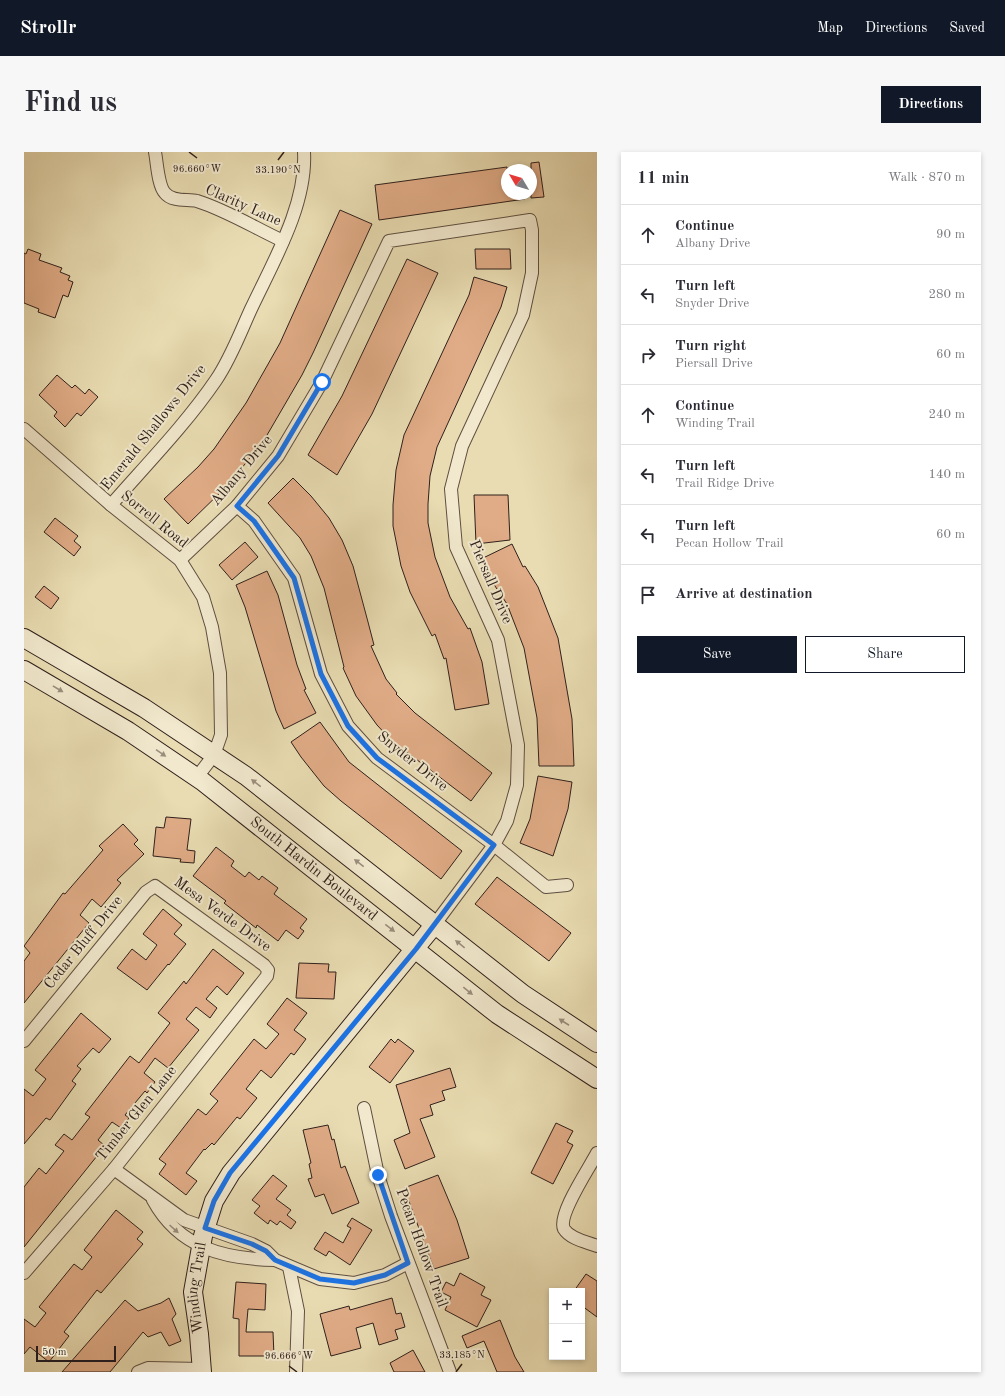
<!DOCTYPE html>
<html lang="en">
<head>
<meta charset="utf-8">
<style>
  :root { --surface:#fff; --page:#f7f7f7; --text:#2b2b33; --muted:#7c7c81; --line:#e1e1e2; --accent:#111827 }
  body { margin:0; font-family:"Old Standard TT",serif; background:var(--page); color:var(--text) }
  .controls { position:absolute; right:12px; bottom:12px; display:grid; overflow:hidden; border-radius:0px; box-shadow:0 2px 6px #0003 }
  .controls button { width:36px; height:36px; display:grid; place-items:center; padding:0; border:0; border-bottom:1px solid var(--line); background:var(--surface); color:var(--text); font:20px sans-serif }
  .compass { position:absolute; left:477px; top:12px; width:36px; height:36px; border-radius:50%; background:var(--surface); box-shadow:0 2px 6px #0003; rotate:308deg }
  .scale { position:absolute; left:12px; bottom:10px; width:80px; box-sizing:border-box; padding-left:4px; border:2px solid #2f201b; border-top:0; font-size:11px; line-height:14px; white-space:nowrap; color:#2f201b; -webkit-text-stroke:3px #f1e8cd; paint-order:stroke }
  .stop { position:absolute; width:12px; height:12px; margin:-9px; border:3px solid #1a73e8; border-radius:50%; background:#fff }
  .stop.end { background:#1a73e8; border-color:#fff; box-shadow:0 1px 4px #0008 }
  .list { margin:0; padding:0; list-style:none }
  h2 { display:flex; justify-content:space-between; align-items:center; height:52px; margin:0; padding:0 16px; font-size:17px }
  h2 small { font-size:13px; font-weight:400; color:var(--muted) }
  .list li { display:grid; grid-template-columns:26px 1fr auto; gap:12px; align-items:center; box-sizing:border-box; height:60px; padding:0 16px; border-top:1px solid var(--line) }
  .list b { display:block; font-size:15px; white-space:nowrap }
  .list p { margin:0; font-size:13px; white-space:nowrap; color:var(--muted) }
  .list em { font-size:13px; font-style:normal; color:var(--muted) }
  .actions { display:flex; gap:8px; padding:12px 16px }
  .actions a { flex:1; padding:9px 0; border:1px solid var(--accent); border-radius:0px; text-align:center; font-size:14px; color:var(--accent) }
  .actions .main { background:var(--accent); color:#fff }
  .icon { flex:none; width:22px; height:22px; fill:none; stroke:currentColor; stroke-width:2; stroke-linecap:round; stroke-linejoin:round }
  .map { position:relative; flex:none; width:573px; height:1220px; overflow:hidden; border-radius:0px }
  header { display:flex; align-items:center; gap:24px; box-sizing:border-box; height:56px; padding:0 20px; background:var(--accent); color:#fff }
  header strong { font-size:19px }
  nav { display:flex; gap:22px; margin-inline-start:auto; font-size:14px }
  .intro { display:flex; align-items:center; justify-content:space-between; box-sizing:border-box; height:96px; padding:0 24px }
  h1 { margin:0; font-size:28px }
  .button { padding:10px 18px; border-radius:0px; background:var(--accent); color:#fff; font-size:14px; font-weight:700 }
  main { display:flex; gap:24px; padding:0 24px }
  aside { flex:1; background:var(--surface); border-radius:0px; box-shadow:0 2px 6px #0003 }
  .map>svg:first-child { display:block }
  .building { fill:#e0ac87; stroke:#2f201b }
  .lines { fill:none; stroke-linecap:round; stroke-linejoin:round }
  .street-casing { stroke:#5e4f41; stroke-width:14 }
  .secondary-casing { stroke:#2f201b; stroke-width:20 }
  .street { stroke:#f1e8cd; stroke-width:12 }
  .secondary { stroke:#f1e8cd; stroke-width:18 }
  .oneway { fill:#9a8e7d }
  .route { stroke:#1a73e8; stroke-width:5 }
  .ticks { fill:none; stroke:#2f201b; stroke-width:1.5 }
  .labels { text-anchor:middle; dominant-baseline:central; stroke-width:4; stroke-linejoin:round; paint-order:stroke }
  .street-label { font-size:15px; fill:#2f201b; stroke:#f1e8cd }
  .ticks-label { font-size:10px; text-anchor:middle; fill:#2f201b; stroke:#f1e8cd; stroke-width:4; stroke-linejoin:round; paint-order:stroke }
</style>
</head>
<body>
<header>
<strong>Strollr</strong>
<nav><a>Map</a><a>Directions</a><a>Saved</a></nav>
</header>
<div class="intro"><h1>Find us</h1><a class="button">Directions</a></div>
<main>
<div class="map">
<svg width="573" height="1220" viewBox="0 0 573 1220">
  <rect width="100%" height="100%" fill="#e9dcb2"/>
  <filter id="stains"><feTurbulence type="fractalNoise" baseFrequency=".005" numOctaves="4"/><feColorMatrix values="0 0 0 0 .2 0 0 0 0 .09 0 0 0 0 .02 0 0 0 .5 -.17"/></filter>
  <radialGradient id="worn" r=".72"><stop offset=".6" stop-color="#630" stop-opacity="0"/><stop offset="1" stop-color="#630" stop-opacity=".3"/></radialGradient>
  <g class="building">
    <path d="M515,10l5,35 -13,1v-35z"/>
    <path d="M483,15v27h18v5l-146,21 -4,-35z"/>
    <path d="M316,58l32,14 -59,129 -11,22 -39,67 -36,44 -39,38 -24,-25 34,-32 16,-18 32,-46 34,-60z"/>
    <path d="M4,97l13,5 -2,6 23,8 -2,4 10,4 -2,4 5,2 -5,15 -5,-2 -8,23 -17,-6 1,-3 -15,-6v-50l2,1z"/>
    <path d="M451,97h35l1,20h-35z"/>
    <path d="M383,107l31,14 -66,141 -35,61 -29,-20 34,-59z"/>
    <path d="M450,125l33,10 -6,20 -64,140 -7,29 -2,28v19l7,34 15,40 18,32 2,-1 12,34 7,42 -34,6 -9,-52 -2,1 -9,-25 -3,2 -22,-44 -9,-26 -8,-40v-21l3,-35 8,-35 65,-140z"/>
    <path d="M33,223l15,13 3,-3 10,9 4,-5 9,8 -17,19 -4,-3 -12,14 -11,-11 3,-4 -18,-17z"/>
    <path d="M269,326l18,18 18,22 13,22 11,26 15,56 6,23 -3,1 15,33 11,14 -1,1 19,19 77,60 -21,28 -80,-61 -14,-15 -21,-29 -13,-28 1,-1 -20,-79 -13,-32 -11,-18 -32,-35z"/>
    <path d="M450,343h34l2,45 -34,4z"/>
    <path d="M31,366l23,18 -4,5 7,6 -7,9 -30,-24z"/>
    <path d="M221,390l13,15 -26,23 -13,-15z"/>
    <path d="M488,392l11,23 2,-1 13,21 20,51 14,81 2,47h-35l-2,-48 -13,-70 -17,-44 -18,-27 -8,-18z"/>
    <path d="M243,419l11,24 19,70 9,24 -2,1 12,23 -32,16 -8,-18 -31,-104 -9,-22z"/>
    <path d="M20,434l15,12 -8,11 -16,-12z"/>
    <path d="M296,570l29,40 113,89 -21,28 -100,-78 -17,-15 -23,-29 -10,-15z"/>
    <path d="M514,624l34,6 -4,27 -15,47 -33,-13 10,-24z"/>
    <path d="M142,665l25,2 -4,31 8,1 -1,12 -14,-1 1,-3 -28,-3 3,-29 8,1z"/>
    <path d="M99,672l15,16 -4,4 10,10 -27,26 4,3 -20,24 -9,-8 -12,16 9,8 -65,80v-42l6,-8 -6,-7 39,-53 2,1 38,-44 -4,-4z"/>
    <path d="M192,695l18,14 -3,5 14,11 4,-5 10,8 3,-4 16,12 -4,6 33,25 -7,9 4,3 -6,8 -12,-9 -8,11 -21,-16 -1,3 -32,-25 2,-2 -33,-25z"/>
    <path d="M473,725l74,56 -22,28 -74,-57z"/>
    <path d="M139,757l19,16 -8,9 12,10 -17,21 -1,-1 -21,26 -30,-22 15,-19 14,11 11,-15 -14,-11z"/>
    <path d="M189,797l31,24 -17,22 -10,-9 -11,13 11,9 -7,10 -14,-11 -10,12 13,11 -31,38 -13,-10 -11,15 11,9 -8,11 -2,-2 -20,24 4,3 -8,10 -9,-6 -14,18 7,6 -81,101v-60l15,-19 7,6 18,-23 -9,-6 9,-11 8,6 18,-23 -5,-3 45,-58 9,7 31,-40 -12,-10 26,-32 2,3z"/>
    <path d="M275,811l30,1 -1,8h8l-2,27 -38,-1z"/>
    <path d="M263,846l20,15 -13,17 12,9 -12,16 -3,-2 -20,25 -10,-8 -15,19 11,9 -17,21 -3,-2 -23,28 -2,-2 -7,7 -1,-1 -18,24 11,8 -11,14 -27,-21 7,-10 -7,-5 39,-50 8,6 12,-14 -8,-7 44,-55 12,10 13,-15 -12,-10z"/>
    <path d="M57,861l30,26 -12,14 -6,-5 -16,18 4,3 -9,12 4,3 -26,36 -4,-2 -22,26v-55l9,7 13,-17 -11,-9z"/>
    <path d="M367,887l4,4 3,-4 16,12 -24,32 -21,-16z"/>
    <path d="M426,916l6,19 -14,4 3,9 -15,5 3,10 -13,4 15,38 -30,12 -11,-29 16,-7 -14,-48z"/>
    <path d="M532,971l17,8 -6,11 6,3 -20,39 -22,-11z"/>
    <path d="M304,973l4,15 2,-1 7,29 4,-2 14,37 -27,11 -8,-20 -9,3 -7,-18 4,-1 -3,-14 2,-1 -8,-33z"/>
    <path d="M249,1023l14,11 -11,13 15,11 -4,5 9,7 -5,7 -11,-8 -3,4 -7,-5 -2,4 -14,-11 6,-7 -8,-6z"/>
    <path d="M414,1023l19,45 12,38 -35,11 -30,-81z"/>
    <path d="M92,1058l27,22 -6,7 6,5 -42,49 -4,-3 -33,42 5,4 -20,26 -19,-15 -6,7v-35l11,8 11,-14 -7,-6 35,-43 8,6 10,-13 -8,-7z"/>
    <path d="M328,1066l20,12 -22,35 -21,-14 -3,5 -12,-7 11,-17 18,11 8,-15 -4,-2z"/>
    <path d="M436,1121l25,14 -4,8 10,5 -14,27 -32,-17 6,-13 -10,-5 5,-10 8,4z"/>
    <path d="M562,1122l11,7v36l-15,-11v-15h-8z"/>
    <path d="M212,1130l30,2 -1,26 -17,-1 -2,23h27l1,24h-35v-37l-6,-1z"/>
    <path d="M145,1146l7,16 -4,5 9,22 -12,5 -8,-14 -13,5 -5,-5 -33,40h-48l63,-72 13,11 23,-8z"/>
    <path d="M368,1146l4,16 5,-1 4,14 -10,3 3,9 -19,6 -6,-22 -17,5 5,20 -30,8 -11,-42 29,-8 1,4z"/>
    <path d="M476,1168l15,37 9,15h-27l-13,-31 -17,7 -5,-12z"/>
    <path d="M389,1198l12,22h-31l-4,-9z"/>
  </g>
  <g class="lines">
    <g class="street-casing">
      <g id="street">
        <path d="M131,0c2,10 3,34 10,41 7,9 22,6 32,8 29,9 58,27 86,40"/>
        <path d="M0,277l87,76 69,55 23,37 9,30 8,46 1,62 -7,20 -17,22"/>
        <path d="M87,353c35,-40 75,-81 105,-125 15,-22 24,-47 35,-71 22,-47 56,-104 53,-157"/>
        <path d="M213,354l17,15 40,57 27,96 27,52 29,32 117,87 52,42 21,-2"/>
        <path d="M156,408l57,-54 41,-50 44,-74 67,-141 141,-21 2,10v43l-9,42 -61,131 -11,43 5,58 42,93 20,105 -1,40 -10,36 -13,24 -59,79"/>
        <path d="M0,889l122,-149 9,-6 109,79 4,5 -1,6 -153,193 -90,104"/>
        <path d="M340,956l14,67 13,41 59,156"/>
        <path d="M573,1001c-7,14 -40,62 -33,76 6,10 23,13 33,17"/>
        <path d="M90,1017l70,51 68,24 14,7 9,9 45,19 34,4 31,-8 23,-12"/>
        <path d="M129,1048c26,48 71,59 122,60"/>
        <path d="M265,1115l9,44 -2,61"/>
        <path d="M114,1220l10,-4 54,1"/>
      </g>
    </g>
    <g class="secondary-casing">
      <g id="secondary">
        <path d="M0,486l120,70 102,68 277,218 74,49"/>
        <path id="s1" d="M0,518l104,61 74,50 295,233 100,65"/>
        <path id="s2" d="M178,1220l-3,-38 -6,-42 10,-56 11,-35 17,-28 204,-249"/>
      </g>
    </g>
    <use href="#street" class="street"/>
    <use href="#secondary" class="secondary"/>
  </g>
  <defs><path id="oneway-solid" d="M-6-.8H1V-3.2L6.5 0L1 3.2V.8H-6Z"/></defs>
  <g class="oneway">
    <use href="#oneway-solid" transform="translate(34 537) rotate(31)"/>
    <use href="#oneway-solid" transform="translate(137 601) rotate(34)"/>
    <use href="#oneway-solid" transform="translate(232 631) rotate(-142)"/>
    <use href="#oneway-solid" transform="translate(335 711) rotate(-142)"/>
    <use href="#oneway-solid" transform="translate(366 776) rotate(38)"/>
    <use href="#oneway-solid" transform="translate(436 792) rotate(-141)"/>
    <use href="#oneway-solid" transform="translate(444 839) rotate(39)"/>
    <use href="#oneway-solid" transform="translate(540 870) rotate(-147)"/>
    <use href="#oneway-solid" transform="translate(150 1077) rotate(42)"/>
  </g>
  <g class="lines">
    <path class="route" d="M298,230l-44,74 -41,50 17,15 40,57 27,96 27,52 29,32 117,87 -78,104 -186,224 -16,28 -9,27 47,16 14,7 9,9 45,19 34,4 31,-8 23,-12 -30,-88"/>
  </g>
  <path class="ticks" d="M165,0l8,6M254,8l6,-8M265,1214l8,6M432,1220l6,-8"/>
  <g class="labels">
    <g class="street-label">
      <text transform="translate(219 54) rotate(24)">Clarity Lane</text>
      <text transform="translate(130 276) rotate(-51)">Emerald Shallows Drive</text>
      <text transform="translate(218 319) rotate(-50)">Albany Drive</text>
      <text transform="translate(130 368) rotate(39)">Sorrell Road</text>
      <text transform="translate(466 430) rotate(67)">Piersall Drive</text>
      <text transform="translate(388 610) rotate(39)">Snyder Drive</text>
      <text stroke="none"><textPath href="#s1" startOffset="352">South Hardin Boulevard</textPath></text>
      <text transform="translate(198 763) rotate(36)">Mesa Verde Drive</text>
      <text transform="translate(60 791) rotate(-51)">Cedar Bluff Drive</text>
      <text transform="translate(113 962) rotate(-51)">Timber Glen Lane</text>
      <text transform="translate(397 1096) rotate(70)">Pecan Hollow Trail</text>
      <text stroke="none"><textPath href="#s2" startOffset="85">Winding Trail</textPath></text>
    </g>
  </g>
  <g class="ticks-label">
    <text x="173" y="20">96.660°W</text>
    <text x="254" y="21">33.190°N</text>
    <text x="438" y="1206">33.185°N</text>
    <text x="265" y="1207">96.666°W</text>
  </g>
  <rect width="100%" height="100%" filter="url(#stains)"/>
  <rect width="100%" height="100%" fill="url(#worn)"/>
</svg>
<div class="controls">
<button>+</button>
<button>−</button>
</div>
<svg class="compass" viewBox="-18 -18 36 36"><path d="M0-13l5 13h-10z" fill="#e53935"/><path d="M0 13l5-13h-10z" fill="#7c7c81"/></svg>
<div class="scale">50 m</div>
<div class="stop" style="left:298px;top:230px"></div>
<div class="stop end" style="left:354px;top:1023px"></div>
</div>
<aside>
<h2>11 min<small>Walk · 870 m</small></h2>
<ul class="list">
<li><svg class="icon" aria-label="ahead" viewBox="0 0 24 24"><path d="M12 20V5M6 11l6-6 6 6"/></svg><div><b>Continue</b><p>Albany Drive</p></div><em>90 m</em></li>
<li><svg class="icon" aria-label="left" viewBox="0 0 24 24"><path d="M17 20v-9H6M10 6l-5 5 5 5"/></svg><div><b>Turn left</b><p>Snyder Drive</p></div><em>280 m</em></li>
<li><svg class="icon" aria-label="right" viewBox="0 0 24 24"><path d="M7 20v-9h11M14 6l5 5-5 5"/></svg><div><b>Turn right</b><p>Piersall Drive</p></div><em>60 m</em></li>
<li><svg class="icon" aria-label="ahead" viewBox="0 0 24 24"><path d="M12 20V5M6 11l6-6 6 6"/></svg><div><b>Continue</b><p>Winding Trail</p></div><em>240 m</em></li>
<li><svg class="icon" aria-label="left" viewBox="0 0 24 24"><path d="M17 20v-9H6M10 6l-5 5 5 5"/></svg><div><b>Turn left</b><p>Trail Ridge Drive</p></div><em>140 m</em></li>
<li><svg class="icon" aria-label="left" viewBox="0 0 24 24"><path d="M17 20v-9H6M10 6l-5 5 5 5"/></svg><div><b>Turn left</b><p>Pecan Hollow Trail</p></div><em>60 m</em></li>
<li><svg class="icon" aria-label="arrive" viewBox="0 0 24 24"><path d="M6 21V4h12l-3 4 3 4H6"/></svg><div><b>Arrive at destination</b></div></li>
</ul>
<div class="actions"><a class="main">Save</a><a>Share</a></div>
</aside>
</main>
</body>
</html>
